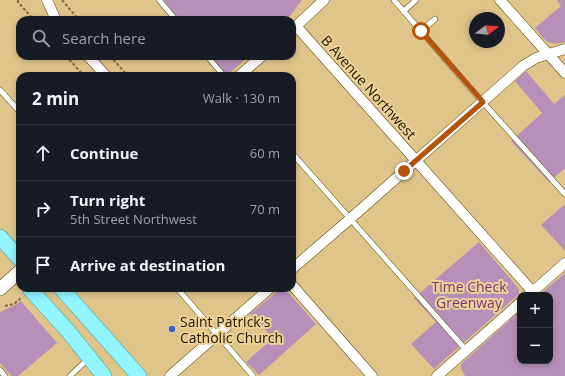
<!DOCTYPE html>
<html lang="en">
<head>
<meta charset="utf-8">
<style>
  :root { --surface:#171b24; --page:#20242c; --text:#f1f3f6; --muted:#9ea1a6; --line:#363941 }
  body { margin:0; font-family:"Open Sans",sans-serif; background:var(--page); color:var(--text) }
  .controls { position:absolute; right:12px; bottom:12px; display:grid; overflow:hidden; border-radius:8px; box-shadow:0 2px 6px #0003 }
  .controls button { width:36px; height:36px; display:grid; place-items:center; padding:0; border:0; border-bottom:1px solid var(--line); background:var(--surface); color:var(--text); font:20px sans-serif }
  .compass { position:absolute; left:469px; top:12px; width:36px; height:36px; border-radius:50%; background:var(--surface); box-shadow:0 2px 6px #0003; rotate:74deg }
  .stop { position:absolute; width:12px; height:12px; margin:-9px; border:3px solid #b45309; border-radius:50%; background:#fff }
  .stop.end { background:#b45309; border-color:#fff; box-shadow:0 1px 4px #0008 }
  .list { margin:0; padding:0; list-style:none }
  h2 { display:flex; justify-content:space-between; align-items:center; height:52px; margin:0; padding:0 16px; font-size:17px }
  h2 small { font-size:13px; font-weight:400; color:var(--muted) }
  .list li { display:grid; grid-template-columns:26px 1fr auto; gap:12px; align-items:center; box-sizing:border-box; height:56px; padding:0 16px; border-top:1px solid var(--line) }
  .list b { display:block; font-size:15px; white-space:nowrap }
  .list p { margin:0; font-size:13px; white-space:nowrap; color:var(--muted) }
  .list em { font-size:13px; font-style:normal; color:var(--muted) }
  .icon { flex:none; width:22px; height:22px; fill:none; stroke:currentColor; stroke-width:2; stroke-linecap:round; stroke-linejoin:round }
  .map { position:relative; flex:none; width:565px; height:376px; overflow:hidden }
  .search { position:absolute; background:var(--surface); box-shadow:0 2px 6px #0003; left:16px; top:16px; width:280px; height:44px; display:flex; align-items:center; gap:10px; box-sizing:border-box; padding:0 14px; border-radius:12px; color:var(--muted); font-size:15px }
  .panel { position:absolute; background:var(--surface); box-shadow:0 2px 6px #0003; left:16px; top:72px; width:280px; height:220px; border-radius:12px }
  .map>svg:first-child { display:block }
  .green { fill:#b790b9 }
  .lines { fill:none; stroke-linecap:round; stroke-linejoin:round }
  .service-casing { stroke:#5e4607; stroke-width:6 }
  .minor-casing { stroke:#5e4607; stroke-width:11 }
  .secondary-casing { stroke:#5e4607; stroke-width:14 }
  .primary-casing { stroke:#39a1a4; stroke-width:16 }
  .path { stroke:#7f6d45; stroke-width:2; stroke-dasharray:3 2; stroke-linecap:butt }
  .service { stroke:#fff; stroke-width:5 }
  .minor { stroke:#fff; stroke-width:10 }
  .secondary { stroke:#fff; stroke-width:13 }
  .primary { stroke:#91f4fe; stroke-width:15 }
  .route { stroke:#b45309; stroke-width:5 }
  .poi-dot { fill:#3962d3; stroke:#edd298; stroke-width:1.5 }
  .labels { text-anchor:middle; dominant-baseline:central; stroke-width:4; stroke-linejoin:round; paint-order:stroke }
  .street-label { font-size:14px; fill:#1e1500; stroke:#edd298 }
  .park-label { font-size:14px; fill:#753778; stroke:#edd298 }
  .poi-label { font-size:14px; fill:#1e1500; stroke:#edd298; text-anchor:start }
</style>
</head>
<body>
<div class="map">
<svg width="565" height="376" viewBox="0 0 565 376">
  <rect width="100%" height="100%" fill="#e0c58b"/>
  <g class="green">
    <path d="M163,0h139l-15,20h-107z"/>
    <path d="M557,0h8v42c-17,5 -20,-2 -30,-14l26,-22z"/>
    <path d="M210,56h39l-22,19z"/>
    <path d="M526,71l28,33 11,-9v73l-16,14 -38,-41 31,-28 -27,-32z"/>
    <path d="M565,204v47l-24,-26z"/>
    <path d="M479,242l40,47v5l-85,75 -23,-25 25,-22 -22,-24z"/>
    <path d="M565,273v103h-100l-4,-8v-4l59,-53v50h30v-66h-11z"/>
    <path d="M280,289l4,1 5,3 27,31 -57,51 -13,-13 27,-24 -23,-24z"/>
    <path d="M21,301l36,42 -39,33h-7l-11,-13v-50c7,-6 14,-6 21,-12z"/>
  </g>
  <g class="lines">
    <g class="service-casing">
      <g id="service">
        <path d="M159,0l17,20"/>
        <path d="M394,0l77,89 94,105"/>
        <path d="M404,11l12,-11"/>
        <path d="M421,31l14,-12"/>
        <path d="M207,56l17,20"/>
        <path d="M0,90l20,22"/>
        <path d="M292,153l174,197"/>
        <path d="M177,288l76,88"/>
        <path d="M0,370l5,6"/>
        <path d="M70,376l19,-18"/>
      </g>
    </g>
    <g class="minor-casing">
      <g id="minor">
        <path d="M47,0l9,20"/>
        <path d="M500,0l65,73"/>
        <path d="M296,26l237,266"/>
        <path d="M292,30l32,-30"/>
        <path d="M88,56l18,20"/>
        <path d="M239,76l23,-20"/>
        <path d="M292,269l58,-50 173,-153 13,-8 29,-9"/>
        <path d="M292,285l80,91"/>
        <path d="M529,295l36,-32"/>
        <path d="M170,376l100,-88"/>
        <path d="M437,376l83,-73"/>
      </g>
    </g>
    <g class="secondary-casing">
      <path id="secondary" d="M0,289l20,-18"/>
    </g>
    <g class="primary-casing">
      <g id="primary">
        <path d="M0,237l20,22"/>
        <path d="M31,288l-1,1 38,42 36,45"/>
        <path d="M61,288l78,88"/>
      </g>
    </g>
    <g class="path">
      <path d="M18,0v2l16,18"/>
      <path d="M62,0l17,20"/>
      <path d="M66,56l18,20"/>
      <path d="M110,56l18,20"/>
      <path d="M5,306l9,-2 8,-7"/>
    </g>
    <use href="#service" class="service"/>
    <use href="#minor" class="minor"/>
    <use href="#secondary" class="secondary"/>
    <use href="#primary" class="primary"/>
  </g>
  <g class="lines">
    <path class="route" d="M404,171l79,-69 -62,-71"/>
  </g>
  <circle class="poi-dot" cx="172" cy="329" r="4"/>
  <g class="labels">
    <g class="street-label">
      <text transform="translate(369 87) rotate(48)">B Avenue Northwest</text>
    </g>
    <g class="park-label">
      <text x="469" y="286">Time Check<tspan x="469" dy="16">Greenway</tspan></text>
    </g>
    <g class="poi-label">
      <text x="180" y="321">Saint Patrick's<tspan x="180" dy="16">Catholic Church</tspan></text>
    </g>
  </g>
</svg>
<div class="controls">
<button>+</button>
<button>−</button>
</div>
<svg class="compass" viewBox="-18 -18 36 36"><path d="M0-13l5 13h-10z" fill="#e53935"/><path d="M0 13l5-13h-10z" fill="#9ea1a6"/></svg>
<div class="stop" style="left:421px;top:31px"></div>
<div class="stop end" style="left:404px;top:171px"></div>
<div class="search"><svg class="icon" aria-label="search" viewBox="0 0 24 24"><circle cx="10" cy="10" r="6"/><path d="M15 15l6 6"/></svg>Search here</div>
<section class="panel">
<h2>2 min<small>Walk · 130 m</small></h2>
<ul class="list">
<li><svg class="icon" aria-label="ahead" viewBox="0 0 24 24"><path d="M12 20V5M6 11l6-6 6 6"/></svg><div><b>Continue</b></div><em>60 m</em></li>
<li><svg class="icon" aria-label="right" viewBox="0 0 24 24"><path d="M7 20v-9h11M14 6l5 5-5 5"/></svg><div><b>Turn right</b><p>5th Street Northwest</p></div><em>70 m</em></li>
<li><svg class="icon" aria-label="arrive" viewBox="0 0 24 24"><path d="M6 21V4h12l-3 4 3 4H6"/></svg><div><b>Arrive at destination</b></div></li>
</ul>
</section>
</div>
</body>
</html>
